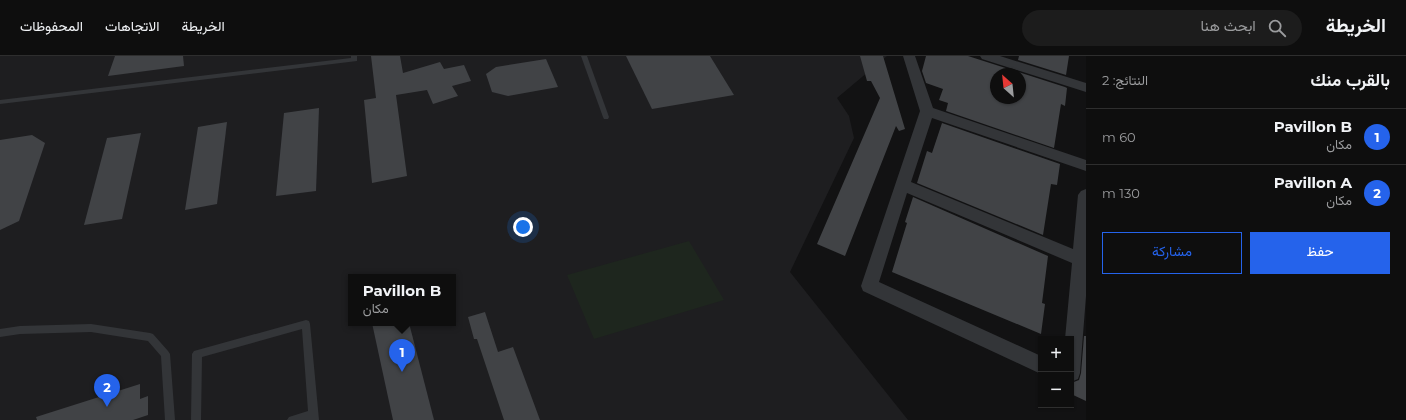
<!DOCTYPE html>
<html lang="ar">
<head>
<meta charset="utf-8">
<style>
  :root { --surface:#0e0e0e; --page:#1c1c1c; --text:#f1f3f6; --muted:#9b9c9e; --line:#2e2e2e; --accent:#2563eb }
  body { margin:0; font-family:Montserrat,Vazirmatn,sans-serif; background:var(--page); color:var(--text); direction:rtl }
  .controls { position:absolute; right:12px; bottom:12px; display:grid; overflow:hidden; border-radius:0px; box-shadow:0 1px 3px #0004 }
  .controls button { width:36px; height:36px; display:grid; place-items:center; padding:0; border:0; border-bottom:1px solid var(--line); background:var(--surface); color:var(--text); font:20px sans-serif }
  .compass { position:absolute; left:990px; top:12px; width:36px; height:36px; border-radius:50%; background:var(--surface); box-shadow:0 1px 3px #0004; rotate:333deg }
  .you { position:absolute; left:523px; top:171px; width:14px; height:14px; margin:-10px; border:3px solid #fff; border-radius:50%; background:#1a73e8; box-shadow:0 0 0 6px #1a73e833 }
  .badge { display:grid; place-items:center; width:26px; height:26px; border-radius:50%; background:var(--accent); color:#fff; font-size:13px; font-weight:700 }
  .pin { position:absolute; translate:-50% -33px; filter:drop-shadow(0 1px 2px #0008) }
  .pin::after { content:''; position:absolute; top:21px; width:14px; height:12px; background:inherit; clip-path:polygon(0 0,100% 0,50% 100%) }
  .popup { position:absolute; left:348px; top:218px; width:108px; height:52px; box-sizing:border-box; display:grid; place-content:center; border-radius:0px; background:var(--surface); filter:drop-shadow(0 1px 3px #0005); font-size:13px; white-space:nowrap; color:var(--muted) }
  .popup b { font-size:15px; color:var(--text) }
  .popup::after { content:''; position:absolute; left:50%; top:100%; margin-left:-8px; border:8px solid transparent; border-top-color:var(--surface) }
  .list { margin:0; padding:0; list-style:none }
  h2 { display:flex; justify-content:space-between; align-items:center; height:52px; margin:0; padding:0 16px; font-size:17px }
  h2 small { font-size:13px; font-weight:400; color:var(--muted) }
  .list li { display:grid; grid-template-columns:26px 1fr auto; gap:12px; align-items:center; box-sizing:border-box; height:56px; padding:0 16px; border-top:1px solid var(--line) }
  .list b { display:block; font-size:15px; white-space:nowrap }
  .list p { margin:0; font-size:13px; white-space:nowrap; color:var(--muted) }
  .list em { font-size:13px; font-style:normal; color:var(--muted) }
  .actions { display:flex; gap:8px; padding:12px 16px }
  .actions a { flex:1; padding:9px 0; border:1px solid var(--accent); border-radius:0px; text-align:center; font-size:14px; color:var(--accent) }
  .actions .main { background:var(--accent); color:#fff }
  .icon { flex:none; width:22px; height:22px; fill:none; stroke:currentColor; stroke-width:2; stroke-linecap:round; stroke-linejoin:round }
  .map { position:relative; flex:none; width:1086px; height:364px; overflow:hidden; direction:ltr }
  header { display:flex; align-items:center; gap:24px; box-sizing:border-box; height:56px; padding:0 20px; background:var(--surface); border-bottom:1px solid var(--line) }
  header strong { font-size:19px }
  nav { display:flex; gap:22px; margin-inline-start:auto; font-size:14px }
  .search { width:280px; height:36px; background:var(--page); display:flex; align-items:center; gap:10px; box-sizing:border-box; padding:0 14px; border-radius:22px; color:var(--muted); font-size:15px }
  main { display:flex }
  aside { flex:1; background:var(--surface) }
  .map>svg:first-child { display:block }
  .built { fill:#1e1e20; fill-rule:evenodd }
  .green { fill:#1e261e }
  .building { fill:#414346; fill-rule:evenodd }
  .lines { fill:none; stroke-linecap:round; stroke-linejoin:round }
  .service { fill:#333538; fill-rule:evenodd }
  .minor { fill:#333538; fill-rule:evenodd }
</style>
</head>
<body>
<header>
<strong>الخريطة</strong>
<div class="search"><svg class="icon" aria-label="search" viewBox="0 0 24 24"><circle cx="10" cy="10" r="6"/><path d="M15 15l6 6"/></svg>ابحث هنا</div>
<nav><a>الخريطة</a><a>الاتجاهات</a><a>المحفوظات</a></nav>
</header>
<main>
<aside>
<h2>بالقرب منك<small>النتائج: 2</small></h2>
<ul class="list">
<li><span class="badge">1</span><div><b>Pavillon B</b><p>مكان</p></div><em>60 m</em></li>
<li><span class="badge">2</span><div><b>Pavillon A</b><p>مكان</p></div><em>130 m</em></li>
</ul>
<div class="actions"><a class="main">حفظ</a><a>مشاركة</a></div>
</aside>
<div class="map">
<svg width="1086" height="364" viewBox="0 0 1086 364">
  <rect width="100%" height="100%" fill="#121213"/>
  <path class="built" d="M0,0h887l-50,42 12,18 5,22 -64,134 118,148h-908zM351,221h102v46h-102z"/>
  <path class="green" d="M689,185l35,59 -130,39 -27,-64z"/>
  <g class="building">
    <path d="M115,0h68l1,10 -76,10z"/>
    <path d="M371,0h29l3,17 37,-11 4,7 20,-4 7,16 -19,5 6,10 -25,8 -6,-14 -31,5 11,81 -35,7 -8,-83 12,-2z"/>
    <path d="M626,0h84l24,39 -82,14z"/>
    <path d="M860,0h23l22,73 -6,2 -3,-5 -51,130 -28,-12 63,-146 -9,-17h-4z"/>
    <path d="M926,0h42l97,31 2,1 -2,18 -4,-2 -7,44 -108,-37 2,-8 -9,-3 4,-11 -17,-6 -4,-12zM996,18h24v24h-24z"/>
    <path d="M1019,0h50l-3,19 -48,-15z"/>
    <path d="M546,3l12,28 -50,9 -16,-4 -6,-18 10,-7z"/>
    <path d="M319,52l-3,83 -40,5 8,-83z"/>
    <path d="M227,66l-10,82 -32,6 13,-83z"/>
    <path d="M942,67l118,41 -3,21 -6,-1 -8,51 -126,-52 10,-32 5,2z"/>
    <path d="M141,77l-19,86 -38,6 23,-87z"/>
    <path d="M32,79l13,8 -26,78 -19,9v-90z"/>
    <path d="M913,141l135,59 -6,47 3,1 -4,30 -149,-62 15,-49 -2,-1z"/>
    <path d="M485,256l13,40 15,-5 27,73h-36l-27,-81h-3l-6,-22z"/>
    <path d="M372,267h37l25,97h-41z"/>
    <path d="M1084,280h2v65l-15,-7v-11l8,-3 2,-7z"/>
    <path d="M140,328v15l8,-3v19l-15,5h-96l-1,-3z"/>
  </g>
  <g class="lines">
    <g class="service">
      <path d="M351,0h6v5l-357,43v-4l351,-42z"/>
      <path d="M581,0h6l22,61 -1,2h-4l-1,-2z"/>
      <path d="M306,264l3,1 1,3 9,96h-32l2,-3 19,-6 -6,-82 -100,28 -1,63h-10l1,-66 2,-3z"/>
      <path d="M91,268l59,9 3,1 15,17 2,3 5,66h-10l-4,-64 -13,-15 -57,-9 -71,2 -20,3v-8l20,-3z"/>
    </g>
    <g class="minor">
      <path d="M903,0h12l18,52 153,52v11l-154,-53 -21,64 162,67 5,-54 3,-4 5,-2v107l-6,77 -2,6 -7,3v-43h-6l7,-76 -165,-70 -28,89 162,74v18l-178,-83 -2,-5 59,-175z"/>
      <path d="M980,0h20l86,27v9l-104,-33z"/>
    </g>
  </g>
</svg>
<div class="controls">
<button>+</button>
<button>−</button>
</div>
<svg class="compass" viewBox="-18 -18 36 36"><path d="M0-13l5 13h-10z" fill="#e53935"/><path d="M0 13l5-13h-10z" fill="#9b9c9e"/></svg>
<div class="you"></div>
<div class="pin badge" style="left:402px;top:316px">1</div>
<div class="popup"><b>Pavillon B</b>مكان</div>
<div class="pin badge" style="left:107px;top:351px">2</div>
</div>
</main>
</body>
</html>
